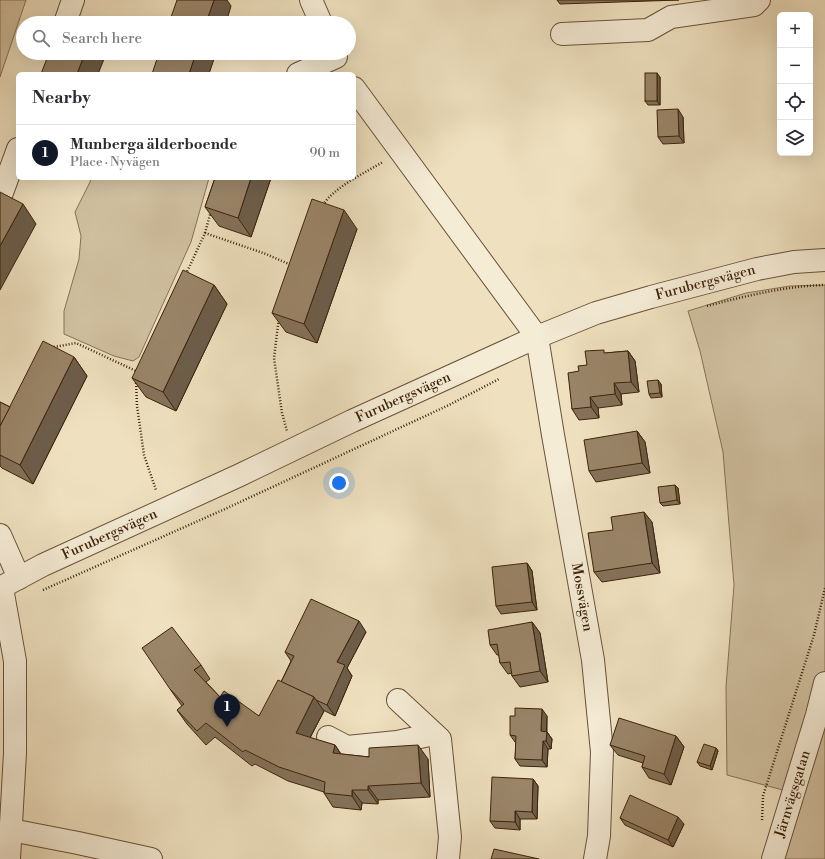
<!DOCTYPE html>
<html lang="en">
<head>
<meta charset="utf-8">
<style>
  :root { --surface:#fff; --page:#f2f2f3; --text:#2b2b33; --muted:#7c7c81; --line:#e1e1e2; --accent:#111827 }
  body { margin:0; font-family:"Libre Bodoni",serif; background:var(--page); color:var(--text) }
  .controls { position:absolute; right:12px; top:12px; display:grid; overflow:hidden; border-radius:6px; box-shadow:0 4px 16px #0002 }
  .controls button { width:36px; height:36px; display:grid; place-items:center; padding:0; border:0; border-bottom:1px solid var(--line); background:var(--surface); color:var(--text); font:20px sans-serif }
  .you { position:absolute; left:339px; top:483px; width:14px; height:14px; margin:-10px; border:3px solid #fff; border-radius:50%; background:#1a73e8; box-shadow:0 0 0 6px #1a73e833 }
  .badge { display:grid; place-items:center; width:26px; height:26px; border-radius:50%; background:var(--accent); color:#fff; font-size:13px; font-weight:700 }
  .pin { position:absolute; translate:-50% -33px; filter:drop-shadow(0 1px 2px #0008) }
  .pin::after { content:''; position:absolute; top:21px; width:14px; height:12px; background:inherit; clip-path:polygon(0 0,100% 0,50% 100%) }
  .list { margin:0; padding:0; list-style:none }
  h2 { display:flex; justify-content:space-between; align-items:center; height:52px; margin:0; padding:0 16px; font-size:17px }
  h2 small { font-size:13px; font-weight:400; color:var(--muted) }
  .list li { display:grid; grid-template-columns:26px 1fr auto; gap:12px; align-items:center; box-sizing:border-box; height:56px; padding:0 16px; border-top:1px solid var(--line) }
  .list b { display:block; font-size:15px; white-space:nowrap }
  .list p { margin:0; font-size:13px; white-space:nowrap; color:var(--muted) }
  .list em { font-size:13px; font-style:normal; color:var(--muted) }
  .icon { flex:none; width:22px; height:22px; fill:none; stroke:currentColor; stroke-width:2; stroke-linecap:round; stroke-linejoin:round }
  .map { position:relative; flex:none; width:825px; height:859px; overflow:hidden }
  .search { position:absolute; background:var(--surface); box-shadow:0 4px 16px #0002; left:16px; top:16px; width:340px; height:44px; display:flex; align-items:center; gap:10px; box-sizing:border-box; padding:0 14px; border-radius:22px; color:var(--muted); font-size:15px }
  .panel { position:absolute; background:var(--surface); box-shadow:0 4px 16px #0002; left:16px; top:72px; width:340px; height:108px; border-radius:6px }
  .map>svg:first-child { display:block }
  .green { fill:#d1c1a1; stroke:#877256 }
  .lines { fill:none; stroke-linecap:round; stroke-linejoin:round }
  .minor-casing { stroke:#6a5238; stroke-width:24 }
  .path { stroke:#3d220a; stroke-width:2.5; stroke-dasharray:1 2; stroke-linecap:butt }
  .minor { stroke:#f5ecd6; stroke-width:22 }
  .wall { fill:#84725a; stroke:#3d220a }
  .shaded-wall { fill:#6c5d4a; stroke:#3d220a }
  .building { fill:#9a8569; stroke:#3d220a }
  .labels { text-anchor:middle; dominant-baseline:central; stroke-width:4; stroke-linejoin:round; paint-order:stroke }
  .street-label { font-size:14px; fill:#3d220a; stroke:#f5ecd6 }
</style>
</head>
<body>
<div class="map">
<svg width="825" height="859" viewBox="0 0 825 859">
  <rect width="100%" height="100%" fill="#efe1c0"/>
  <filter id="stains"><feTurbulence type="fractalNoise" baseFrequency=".005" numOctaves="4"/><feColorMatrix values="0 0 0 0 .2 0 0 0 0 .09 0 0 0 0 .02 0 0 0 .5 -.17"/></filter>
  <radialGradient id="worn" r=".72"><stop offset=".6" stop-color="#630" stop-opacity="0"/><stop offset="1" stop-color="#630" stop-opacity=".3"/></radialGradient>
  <g class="green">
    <path d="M0,0h26l-26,77z"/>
    <path d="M92,178h117l-18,64 -52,115 -6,4 -19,-5 -50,-22v-23l15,-52 2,-23 -6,-24z"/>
    <path d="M825,285v574h-52l21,-66 -67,-18 -1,-88 8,-102 -11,-133 -23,-101 -12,-40 58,-18 44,-7z"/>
  </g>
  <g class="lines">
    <g class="minor-casing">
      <g id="minor">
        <path d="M311,0l10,23"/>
        <path d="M65,23l8,-23"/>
        <path d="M562,34l86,-4 23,-13 83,-12 5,-5"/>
        <path d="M298,74l38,-17"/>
        <path id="s1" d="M354,88l183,249 16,98 40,225 9,92 -3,84 -4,23"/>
        <path d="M0,198l18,-49"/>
        <path d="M0,535l19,43"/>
        <path id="s2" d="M0,588l43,-23 197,-90 112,-54 185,-84 59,-24 55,-16 106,-28 37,-7 31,-2"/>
        <path d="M2,588l13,73v92l-6,106"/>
        <path d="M398,700l42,39 10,98 -2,22"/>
        <path d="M328,737l19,10 50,-5 37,-8"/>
        <path d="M11,830l67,13 73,16"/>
        <path id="s3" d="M773,859l44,-144 8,-32"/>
      </g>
    </g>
    <g class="path">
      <path d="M154,53l7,2"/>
      <path d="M323,205c10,-17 43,-33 60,-43"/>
      <path d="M205,233l6,-22"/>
      <path d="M186,274l19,-41 61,21 25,11"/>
      <path d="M707,306c39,-10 78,-20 118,-21"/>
      <path d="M279,317l-5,41 8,55 5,18"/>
      <path d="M53,350l1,-3 22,-4 60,28 1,-1"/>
      <path d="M136,380l1,26 7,49 12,35"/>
      <path d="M43,590l182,-81 224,-104 50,-26"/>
      <path d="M762,820l1,-24 51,-161 11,-47"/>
    </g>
    <use href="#minor" class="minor"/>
  </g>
  <g class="wall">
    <path d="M557,0h122l-119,4z"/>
    <path d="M660,77v28h-12l-3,-4z"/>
    <path d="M683,117l1,26 -21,1 -5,-7z"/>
    <path d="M215,178h56l-20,59 -32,-11 -14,-19z"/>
    <path d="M357,229l-40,114 -31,-11 -14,-19z"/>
    <path d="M214,285l13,19 -51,107 -30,-14 -14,-19z"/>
    <path d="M628,351l7,10 4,31 -18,2 1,11 -24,3 1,10 -20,2 -7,-11 7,-38 8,-6 19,-12z"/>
    <path d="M74,357l13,19 -54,108 -31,-16 -2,-2v-64l10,5z"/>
    <path d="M661,384l1,13 -11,1 -2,-4z"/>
    <path d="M637,431l8,11 5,31 -54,9 -7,-11z"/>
    <path d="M675,485l3,3 2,16 -17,2 -3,-3z"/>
    <path d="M652,522l8,51 -58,9 -8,-10 19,-42z"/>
    <path d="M527,563l5,8 5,39 -36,4 -5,-8z"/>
    <path d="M532,622l8,11 8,49 -28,5 -8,-11v-3l-4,1 -8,-11 -1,-8h-2l-7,-10z"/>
    <path d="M366,632l-19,36 5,8 -17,40 -12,-6 1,1 -14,27 25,7 6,9 28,3 59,2 2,38 -52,3v4l-16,-1 -1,7 -28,-3 -9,-14v-1l-36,-11 -33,-17 -3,2 -37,-29 -9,8 -19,-21 -10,-14 5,-4 -12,-17 31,-24 9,14 -4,3 14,15 39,19 22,-34 10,-21 -6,-9z"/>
    <path d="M547,716v16l5,7 -1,10h-3l-1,18 -27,-1 -5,-7 1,-17h-1l-5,-7z"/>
    <path d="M676,736l8,11 -13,38 -22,-7 -7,-11 1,-4 -25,-8 -8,-10z"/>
    <path d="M716,748l2,3 -6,19 -12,-4 -3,-4z"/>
    <path d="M533,779l5,7 -1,33h-17v11l-25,-2 -5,-7z"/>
    <path d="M620,818l64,6 -11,23 -48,-22z"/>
  </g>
  <g class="shaded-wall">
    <path d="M214,0h13l4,6 -5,17h-20z"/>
    <path d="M85,53h20l1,1 -8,20h-21z"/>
    <path d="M196,53h20l-7,21h-20z"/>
    <path d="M657,73l3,4v28l-3,-4z"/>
    <path d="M678,109l5,8 1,26 -5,-7z"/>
    <path d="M251,178h20l-20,59 -13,-19z"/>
    <path d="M23,204l13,20 -36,66v-44z"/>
    <path d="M344,210l13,19 -40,114 -13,-19z"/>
    <path d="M214,285l13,19 -51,107 -13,-19z"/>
    <path d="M628,351l7,10 4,31 -8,-10z"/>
    <path d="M74,357l13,19 -54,108 -13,-19z"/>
    <path d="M658,380l3,4 1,13 -2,-4z"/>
    <path d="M614,383l7,11 1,11 -7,-11z"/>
    <path d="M590,397l8,11 1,10 -8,-11z"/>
    <path d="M637,431l8,11 5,31 -8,-10z"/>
    <path d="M675,485l3,3 2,16 -3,-4z"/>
    <path d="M644,512l8,10 8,51 -8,-10z"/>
    <path d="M527,563l5,8 5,39 -5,-8z"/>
    <path d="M359,621l7,11 -19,36 5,8 -17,40 -8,-11 10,-43z"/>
    <path d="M532,622l8,11 8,49 -8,-11z"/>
    <path d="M314,697l10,14 -19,36 -9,-14z"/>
    <path d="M542,709l5,7 -1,23 -5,-8z"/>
    <path d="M547,732l5,7 -1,10 -5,-8z"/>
    <path d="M676,736l8,11 -13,38 -7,-11z"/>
    <path d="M543,741l5,8 -1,18 -5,-7z"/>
    <path d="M335,745l9,14 -11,-6z"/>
    <path d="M418,745l10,14 2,38 -9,-14z"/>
    <path d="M716,748l2,3 -6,19 -2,-4z"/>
    <path d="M533,779l5,7 -1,33 -5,-7z"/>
    <path d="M368,786l10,14v4l-10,-14z"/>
    <path d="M352,790l10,13 -1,7 -9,-14z"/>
    <path d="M515,811l5,8v11l-5,-8z"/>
    <path d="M678,817l6,7 -11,23 -5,-7z"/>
  </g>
  <g class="building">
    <path d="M177,0h37l-8,23h-37z"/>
    <path d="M49,53h36l-8,21h-36z"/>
    <path d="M159,53h37l-7,21h-37z"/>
    <rect x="645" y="73" width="12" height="28"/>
    <path d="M678,109l1,27 -21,1 -1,-27z"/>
    <path d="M215,178h36l-13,40 -33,-11z"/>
    <path d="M0,192l23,12 -23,42z"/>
    <path d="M312,199l32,11 -40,114 -32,-11z"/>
    <path d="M183,270l31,15 -51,107 -31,-14z"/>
    <path d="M43,341l31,16 -54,108 -20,-10v-29z"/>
    <path d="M604,350v3l24,-2 3,31 -17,1 1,11 -25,3 1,10 -19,2 -4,-36 11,-2 -1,-5 9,-1 -2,-14z"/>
    <path d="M658,380l2,13 -11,1 -2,-13z"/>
    <path d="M0,402l10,5 -10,19z"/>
    <path d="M637,431l5,32 -53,8 -5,-31z"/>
    <path d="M675,485l2,15 -17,3 -2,-16z"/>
    <path d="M644,512l8,51 -58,9 -6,-39 25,-3 -2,-13z"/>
    <path d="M527,563l5,39 -36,4 -4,-39z"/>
    <path d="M311,599l48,22 -22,41 8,3 -18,40 -11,-5 -2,-3 -33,-15 13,-26 -9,-4z"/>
    <path d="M532,622l8,49 -28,5 -2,-14 -10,1 -3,-19 -7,1 -2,-15z"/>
    <path d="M172,627l29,38 -7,5 26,27 4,-6 35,25 19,-36 36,17 -18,36 39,12 -2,8 36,4v-9l49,-3 3,38 -53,3v4h-16v6l-28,-3 1,-11 -46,-15 -34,-17 -2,2 -37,-29 -9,8 -20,-21 7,-6 -14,-15 -28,-41z"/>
    <path d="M515,708l27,1 -1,22 6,1 -1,9h-3l-1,19 -27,-1 1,-23 -6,-1v-19h5z"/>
    <path d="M619,718l57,18 -12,38 -22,-7 3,-11 -35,-11z"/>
    <path d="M704,744l12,4 -6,18 -13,-4z"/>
    <path d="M492,777l41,2 -1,33 -17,-1v11l-25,-1z"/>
    <path d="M630,795l48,22 -10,23 -48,-22z"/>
    <path d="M494,849l45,10h-48z"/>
  </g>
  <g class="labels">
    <g class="street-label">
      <text stroke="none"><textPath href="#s2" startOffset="770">Furubergsvägen</textPath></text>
      <text stroke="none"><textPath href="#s2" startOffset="446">Furubergsvägen</textPath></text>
      <text stroke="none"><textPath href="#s2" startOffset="122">Furubergsvägen</textPath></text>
      <text stroke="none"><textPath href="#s1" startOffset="573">Mossvägen</textPath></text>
      <text stroke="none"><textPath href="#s3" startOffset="68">Järnvägsgatan</textPath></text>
    </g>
  </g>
  <rect width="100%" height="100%" filter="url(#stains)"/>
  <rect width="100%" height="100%" fill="url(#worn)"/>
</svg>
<div class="controls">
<button>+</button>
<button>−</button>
<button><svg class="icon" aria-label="locate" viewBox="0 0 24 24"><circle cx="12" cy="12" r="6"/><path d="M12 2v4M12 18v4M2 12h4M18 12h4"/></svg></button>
<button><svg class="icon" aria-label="layers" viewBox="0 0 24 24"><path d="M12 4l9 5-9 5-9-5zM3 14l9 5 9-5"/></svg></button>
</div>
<div class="you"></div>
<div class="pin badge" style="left:227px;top:727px">1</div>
<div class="search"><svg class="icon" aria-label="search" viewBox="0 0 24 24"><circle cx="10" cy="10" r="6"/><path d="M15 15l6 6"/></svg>Search here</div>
<section class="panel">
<h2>Nearby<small></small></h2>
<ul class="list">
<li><span class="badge">1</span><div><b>Munberga älderboende</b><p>Place · Nyvägen</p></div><em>90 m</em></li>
</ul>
</section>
</div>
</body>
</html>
